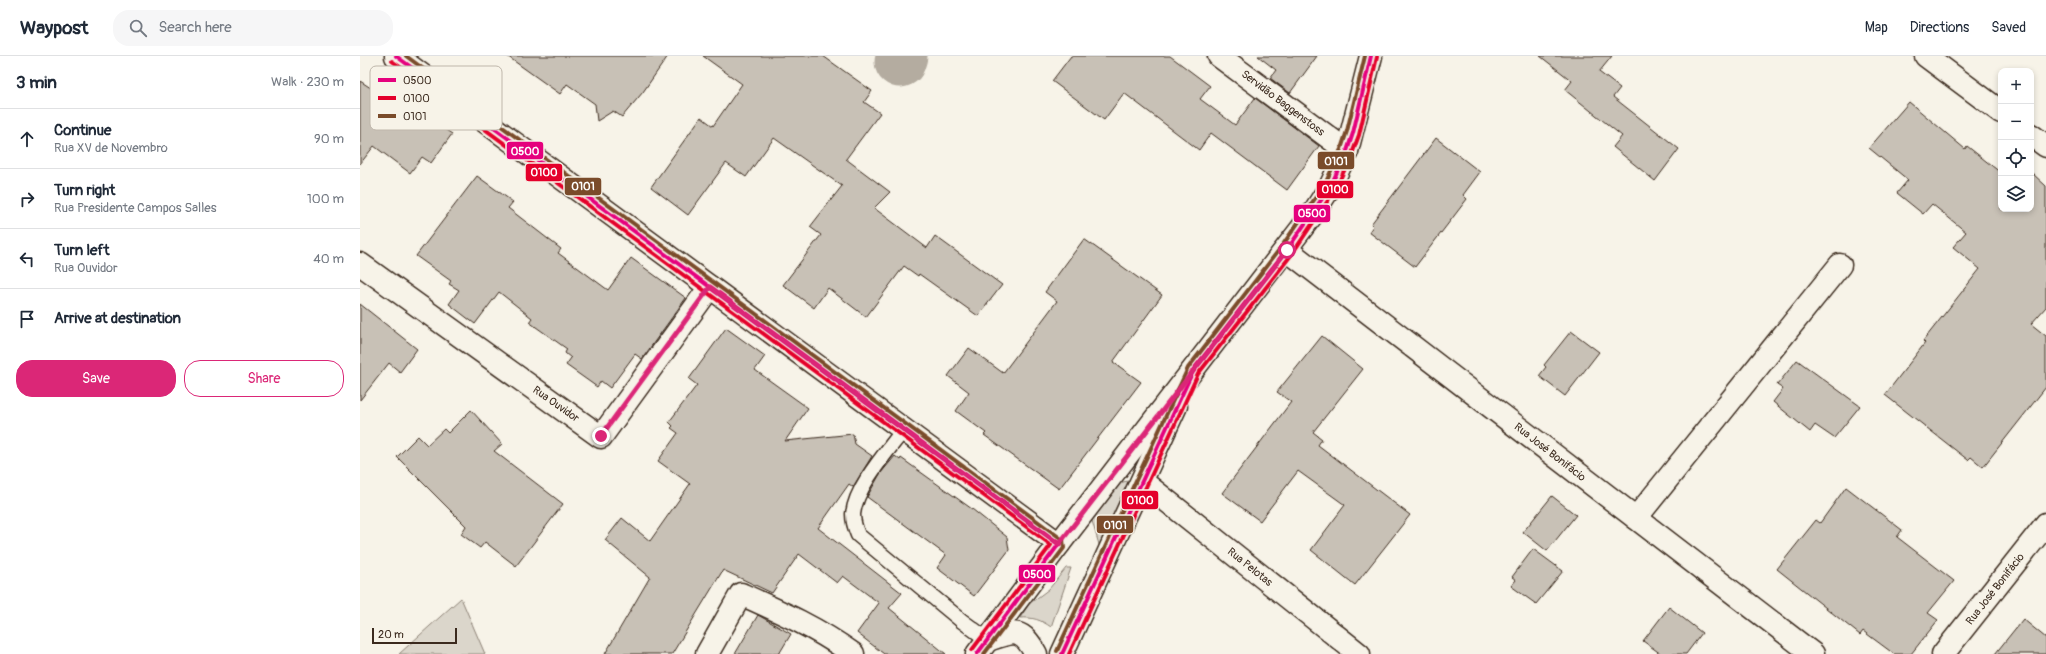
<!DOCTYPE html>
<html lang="en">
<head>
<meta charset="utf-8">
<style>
  :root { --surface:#fff; --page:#f6f6f7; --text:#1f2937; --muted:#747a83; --line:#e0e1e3; --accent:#db2777 }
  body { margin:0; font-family:Pangolin,sans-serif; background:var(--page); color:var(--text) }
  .controls { position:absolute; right:12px; top:12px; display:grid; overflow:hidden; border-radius:8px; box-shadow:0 2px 6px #0003 }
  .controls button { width:36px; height:36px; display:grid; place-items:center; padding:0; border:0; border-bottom:1px solid var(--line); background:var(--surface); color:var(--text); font:20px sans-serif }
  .scale { position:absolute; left:12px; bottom:10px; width:85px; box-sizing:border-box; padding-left:4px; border:2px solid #3b2a1e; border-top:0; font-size:11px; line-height:14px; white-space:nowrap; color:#3b2a1e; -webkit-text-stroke:3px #f7f3e8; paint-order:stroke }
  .stop { position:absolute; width:12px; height:12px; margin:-9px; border:3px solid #db2777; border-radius:50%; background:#fff }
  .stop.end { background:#db2777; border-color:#fff; box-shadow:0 1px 4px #0008 }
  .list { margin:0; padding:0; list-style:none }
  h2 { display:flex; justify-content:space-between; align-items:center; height:52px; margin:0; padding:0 16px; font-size:17px }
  h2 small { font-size:13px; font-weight:400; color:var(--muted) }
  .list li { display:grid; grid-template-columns:26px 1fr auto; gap:12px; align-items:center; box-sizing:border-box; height:60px; padding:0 16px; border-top:1px solid var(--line) }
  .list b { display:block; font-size:15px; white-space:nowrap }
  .list p { margin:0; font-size:13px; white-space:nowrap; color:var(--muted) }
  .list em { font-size:13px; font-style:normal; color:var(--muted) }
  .actions { display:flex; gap:8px; padding:12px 16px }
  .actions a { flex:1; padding:9px 0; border:1px solid var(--accent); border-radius:16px; text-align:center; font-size:14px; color:var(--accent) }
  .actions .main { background:var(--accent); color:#fff }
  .icon { flex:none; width:22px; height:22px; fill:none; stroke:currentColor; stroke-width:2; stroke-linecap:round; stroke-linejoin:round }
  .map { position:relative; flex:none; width:1686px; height:598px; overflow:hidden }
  header { display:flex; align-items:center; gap:24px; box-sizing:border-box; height:56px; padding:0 20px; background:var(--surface); border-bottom:1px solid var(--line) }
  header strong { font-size:19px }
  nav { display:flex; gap:22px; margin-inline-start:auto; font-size:14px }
  .search { width:280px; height:36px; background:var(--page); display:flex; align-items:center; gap:10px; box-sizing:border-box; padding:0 14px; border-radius:16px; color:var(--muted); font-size:15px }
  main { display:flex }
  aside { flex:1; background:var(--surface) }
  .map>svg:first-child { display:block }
  .green { fill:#dbd6cb; stroke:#8b8074 }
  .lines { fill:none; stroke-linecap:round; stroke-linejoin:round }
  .river { stroke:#b4aca0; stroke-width:51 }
  .building { fill:#c8c1b6; stroke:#3b2a1e }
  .lane-casing { stroke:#3b2a1e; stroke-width:17 }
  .street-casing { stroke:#3b2a1e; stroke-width:25 }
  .primary-casing { stroke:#3b2a1e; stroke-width:25 }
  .lane { stroke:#f7f3e8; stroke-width:14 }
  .street { stroke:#f7f3e8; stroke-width:22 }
  .primary { stroke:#f7f3e8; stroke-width:22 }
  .bus-1-casing { stroke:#f7f3e8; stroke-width:7 }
  .bus-2-casing { stroke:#f7f3e8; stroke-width:7 }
  .bus-3-casing { stroke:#f7f3e8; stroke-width:7 }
  .bus-1 { stroke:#e5007d; stroke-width:4 }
  .bus-2 { stroke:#e4002b; stroke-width:4 }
  .bus-3 { stroke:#7a4b2a; stroke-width:4 }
  .route { stroke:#db2777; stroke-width:5 }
  .labels { text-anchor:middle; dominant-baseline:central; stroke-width:4; stroke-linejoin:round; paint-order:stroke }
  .street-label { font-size:11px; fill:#3b2a1e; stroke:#f7f3e8 }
  .key { fill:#f7f3e8; stroke:#bfb7ab; stroke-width:1 }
  .key-label { font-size:11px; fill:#3b2a1e }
  .line-badge { stroke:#f7f3e8; stroke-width:1.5 }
  .badge-label { font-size:11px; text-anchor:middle; font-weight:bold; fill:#fff }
</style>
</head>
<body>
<header>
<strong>Waypost</strong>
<div class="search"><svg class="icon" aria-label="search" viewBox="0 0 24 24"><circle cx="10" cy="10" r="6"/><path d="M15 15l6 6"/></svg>Search here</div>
<nav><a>Map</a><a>Directions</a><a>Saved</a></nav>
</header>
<main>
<aside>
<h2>3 min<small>Walk · 230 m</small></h2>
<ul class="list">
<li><svg class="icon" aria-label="ahead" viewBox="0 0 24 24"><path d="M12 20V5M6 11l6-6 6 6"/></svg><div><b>Continue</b><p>Rua XV de Novembro</p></div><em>90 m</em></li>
<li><svg class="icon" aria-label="right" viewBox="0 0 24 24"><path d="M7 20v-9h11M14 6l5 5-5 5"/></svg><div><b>Turn right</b><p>Rua Presidente Campos Salles</p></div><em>100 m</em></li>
<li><svg class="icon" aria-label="left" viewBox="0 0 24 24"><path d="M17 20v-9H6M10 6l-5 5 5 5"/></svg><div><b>Turn left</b><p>Rua Ouvidor</p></div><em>40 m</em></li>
<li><svg class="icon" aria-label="arrive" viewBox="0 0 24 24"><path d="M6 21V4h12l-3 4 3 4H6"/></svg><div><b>Arrive at destination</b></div></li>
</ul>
<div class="actions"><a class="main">Save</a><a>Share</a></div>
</aside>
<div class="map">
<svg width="1686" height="598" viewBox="0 0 1686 598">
  <rect width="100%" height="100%" fill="#f7f3e8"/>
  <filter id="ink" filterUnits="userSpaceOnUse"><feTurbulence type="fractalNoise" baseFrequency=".025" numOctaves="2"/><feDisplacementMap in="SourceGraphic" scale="8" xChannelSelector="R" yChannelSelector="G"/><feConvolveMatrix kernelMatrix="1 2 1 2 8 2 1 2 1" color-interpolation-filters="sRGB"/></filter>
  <g filter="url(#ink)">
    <g class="green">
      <path d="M773,424l-33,68 -10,-34 23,-30z"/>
      <path d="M706,512h5l-20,59c-10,-7 -18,-10 -31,-9l9,-14 20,-15z"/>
      <path d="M101,542l24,56h-86z"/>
    </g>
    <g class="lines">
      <path class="river" d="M540,6l2,-6"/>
    </g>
    <g class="building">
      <path d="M147,0h161l-25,36 -21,25 -9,-6 -16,10 -2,-17 -28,-20 -7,10z"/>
      <path d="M343,0h120l49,35 -8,11 16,11 -34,46 44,33 -16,16 53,40 8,-12 67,49 -24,31 -59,-42 -1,2 -14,-10 -38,51 -38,-29 -14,20 -31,-23 38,-50 -11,-8 32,-41 -68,-48 -28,39 -20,-14 -38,52 -37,-28 50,-70 12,9 29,-42z"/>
      <path d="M711,0h99l40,30 -10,13 35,26 20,-27 64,48 -32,44 -76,-57 -12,17 -75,-57 -20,27 -52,-39z"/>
      <path d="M898,0h59l-27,37 -20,-15 6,-8z"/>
      <path d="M1180,0h72l-13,16 21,16 -7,9 66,52 -24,32 -42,-34 9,-11 -57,-46 7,-9z"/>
      <path d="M0,25l20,13 2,-4 29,22 5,-7 29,21 -2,2 9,6 -21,29 -9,-6 -12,16 -36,-27 -14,18z"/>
      <path d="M1549,46l56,47 2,-3 34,27v36h30l1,-36 14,13v121l-15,17 15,12v51l-63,80 -12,-10 -3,3 -83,-65 40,-52 -2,-2 57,-72 -27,-22 13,-15 -34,-28 -9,10 -26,-21 11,-13 -39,-32z"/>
      <path d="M1076,82l44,34 -17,23 4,4 -52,68 -46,-35 4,-6 -2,-2z"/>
      <path d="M117,120l36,26 -5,6 53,41 -3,4 50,37 23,-32 55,40 -44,61 -7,-5 -25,34 -9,-7 -4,6 -31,-22 5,-7 -6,-5 2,-4 -38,-27 3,-4 -33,-26 -24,32 -26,-20 10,-14 -10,-6 2,-3 -35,-25z"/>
      <path d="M724,183l78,56 -49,67 28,20 -82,107 -75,-54 2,-2 -30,-22 13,-19 -21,-16 21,-28 34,25 54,-72 -12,-9z"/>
      <path d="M0,248l57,45 -17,23 -11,-9 -29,37z"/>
      <path d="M366,272l39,28 -10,14 53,38 -23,33 68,-7 2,10 17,12 -19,31 -4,-3 -31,44 84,65 -13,15 57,46h-62l-27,-21 22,-30 -36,-27 -6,7 -38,-29 -27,39 -49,-23 -51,84h-67l45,-77 -45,-37 17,-22 28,23 40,-57 -32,-23 20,-28 -7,-5 2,-2 -4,-4 28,-37 -8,-6z"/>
      <path d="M1211,275l28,21 -34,44 -26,-20 7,-9 -2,-2z"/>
      <path d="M962,280l41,33 -50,63 9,7 -4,6 92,70 -55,70 -44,-35 34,-45 -47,-34 -38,50 -38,-28 69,-91 -14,-10z"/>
      <path d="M1437,304l63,46 -26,32 -19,-13 -5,7 -37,-30 10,-13 -6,-4z"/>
      <path d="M111,354l31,34 -8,7 69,53 -47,62 -31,-24 -5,6 -19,-14 5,-8 -69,-69 21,-21 9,9 17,-16 4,4z"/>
      <path d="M535,400l5,4 1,-2 71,51 35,28 2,13 -35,46 -37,-28 9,-13 -79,-58 13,-23z"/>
      <path d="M1486,431l56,43 -5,7 57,44 -26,32 10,7 -27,34h-17l-31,-23 -3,4 -83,-66 39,-49 4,3z"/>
      <path d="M1192,440l24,19 -29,36 -24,-19z"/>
      <path d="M1173,493l30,22 -27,33 -25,-18 5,-6 -4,-3z"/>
      <path d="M1309,551l33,26 -16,21h-25l-18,-13z"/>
      <path d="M398,559l33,19 -12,20h-44z"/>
      <path d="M1663,563l23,19v16h-51z"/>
    </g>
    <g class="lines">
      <g class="lane-casing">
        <path id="lane" d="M544,373c-17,23 -48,57 -51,85 0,8 2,14 5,21l104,86 26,19"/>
      </g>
      <g class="street-casing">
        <g id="street">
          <path d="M859,0l128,95"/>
          <path d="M1566,0l75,56"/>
          <path d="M1671,79l15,11"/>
          <path d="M927,194l526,404"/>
          <path d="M0,208l241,173 109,-150"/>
          <path d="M782,425l217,173"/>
          <path d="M1276,462l204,-253"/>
          <path d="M347,598l34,-60c40,18 76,34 112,60"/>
          <path d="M1583,598l103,-130"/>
        </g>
      </g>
      <g class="primary-casing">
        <g id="primary">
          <path d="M36,0l663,488"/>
          <path d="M628,584c26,-9 33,-13 48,14"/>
          <path d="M617,598l82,-110 253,-329 18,-28 17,-36 24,-95"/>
          <path d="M702,598l114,-248"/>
        </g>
      </g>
      <use href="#lane" class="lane"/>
      <use href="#street" class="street"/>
      <use href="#primary" class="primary"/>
      <g class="bus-1-casing">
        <g id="bus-1">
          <path d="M36,0l663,488 -82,110"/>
          <path d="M702,598l131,-283 94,-121 43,-63 17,-36 6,-18 18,-77"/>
        </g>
      </g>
      <g class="bus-2-casing">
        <g id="bus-2">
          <path d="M32,5l659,484 -79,105"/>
          <path d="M709,598l129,-280 94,-120 43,-64 17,-36 7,-19 18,-78"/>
        </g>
      </g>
      <g class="bus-3-casing">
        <g id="bus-3">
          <path d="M46,0l657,484 1,8 -80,106"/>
          <path d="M697,595l131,-283 94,-122 43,-62 16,-35 6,-18 18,-75"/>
        </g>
      </g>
      <use href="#bus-1" class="bus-1"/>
      <use href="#bus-2" class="bus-2"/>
      <use href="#bus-3" class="bus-3"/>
    </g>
  </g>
  <g class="lines" filter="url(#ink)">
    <path class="route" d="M241,380l109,-149 349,257 228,-294"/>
  </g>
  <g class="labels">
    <g class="street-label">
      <text transform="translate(923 47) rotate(37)">Servidão Baggenstoss</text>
      <text transform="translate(196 348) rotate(35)">Rua Ouvidor</text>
      <text transform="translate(1190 396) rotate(38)">Rua José Bonifácio</text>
      <text transform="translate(890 511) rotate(39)">Rua Pelotas</text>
      <text transform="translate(1635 533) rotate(-52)">Rua José Bonifácio</text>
    </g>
  </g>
  <rect x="10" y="10" width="132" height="64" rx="6" class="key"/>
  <rect x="18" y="22" width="18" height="4" fill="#e5007d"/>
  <rect x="18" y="40" width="18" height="4" fill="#e4002b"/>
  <rect x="18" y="58" width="18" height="4" fill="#7a4b2a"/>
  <g class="key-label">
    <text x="43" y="28">0500</text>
    <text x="43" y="46">0100</text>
    <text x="43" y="64">0101</text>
  </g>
  <g class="line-badge">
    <rect x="146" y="85" width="38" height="19" rx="4" fill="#e5007d"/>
    <rect x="957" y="95" width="38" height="19" rx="4" fill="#7a4b2a"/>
    <rect x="165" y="107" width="38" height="19" rx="4" fill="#e4002b"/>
    <rect x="204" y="121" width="38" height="19" rx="4" fill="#7a4b2a"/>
    <rect x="956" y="124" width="38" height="19" rx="4" fill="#e4002b"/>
    <rect x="933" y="148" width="38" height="19" rx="4" fill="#e5007d"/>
    <rect x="761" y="434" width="38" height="20" rx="4" fill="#e4002b"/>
    <rect x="736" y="459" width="38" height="19" rx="4" fill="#7a4b2a"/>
    <rect x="658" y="508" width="38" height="19" rx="4" fill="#e5007d"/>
  </g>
  <g class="badge-label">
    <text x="165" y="99">0500</text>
    <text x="976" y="109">0101</text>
    <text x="184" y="120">0100</text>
    <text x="223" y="134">0101</text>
    <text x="975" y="137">0100</text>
    <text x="952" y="161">0500</text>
    <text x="780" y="448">0100</text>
    <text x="755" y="473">0101</text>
    <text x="677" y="522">0500</text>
  </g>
</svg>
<div class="controls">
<button>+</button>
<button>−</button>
<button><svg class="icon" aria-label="locate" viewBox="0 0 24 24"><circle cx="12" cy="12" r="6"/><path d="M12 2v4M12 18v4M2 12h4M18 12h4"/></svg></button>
<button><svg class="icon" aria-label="layers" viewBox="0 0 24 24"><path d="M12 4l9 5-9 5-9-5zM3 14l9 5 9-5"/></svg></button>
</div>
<div class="scale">20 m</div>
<div class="stop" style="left:927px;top:194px"></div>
<div class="stop end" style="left:241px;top:380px"></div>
</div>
</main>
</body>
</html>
